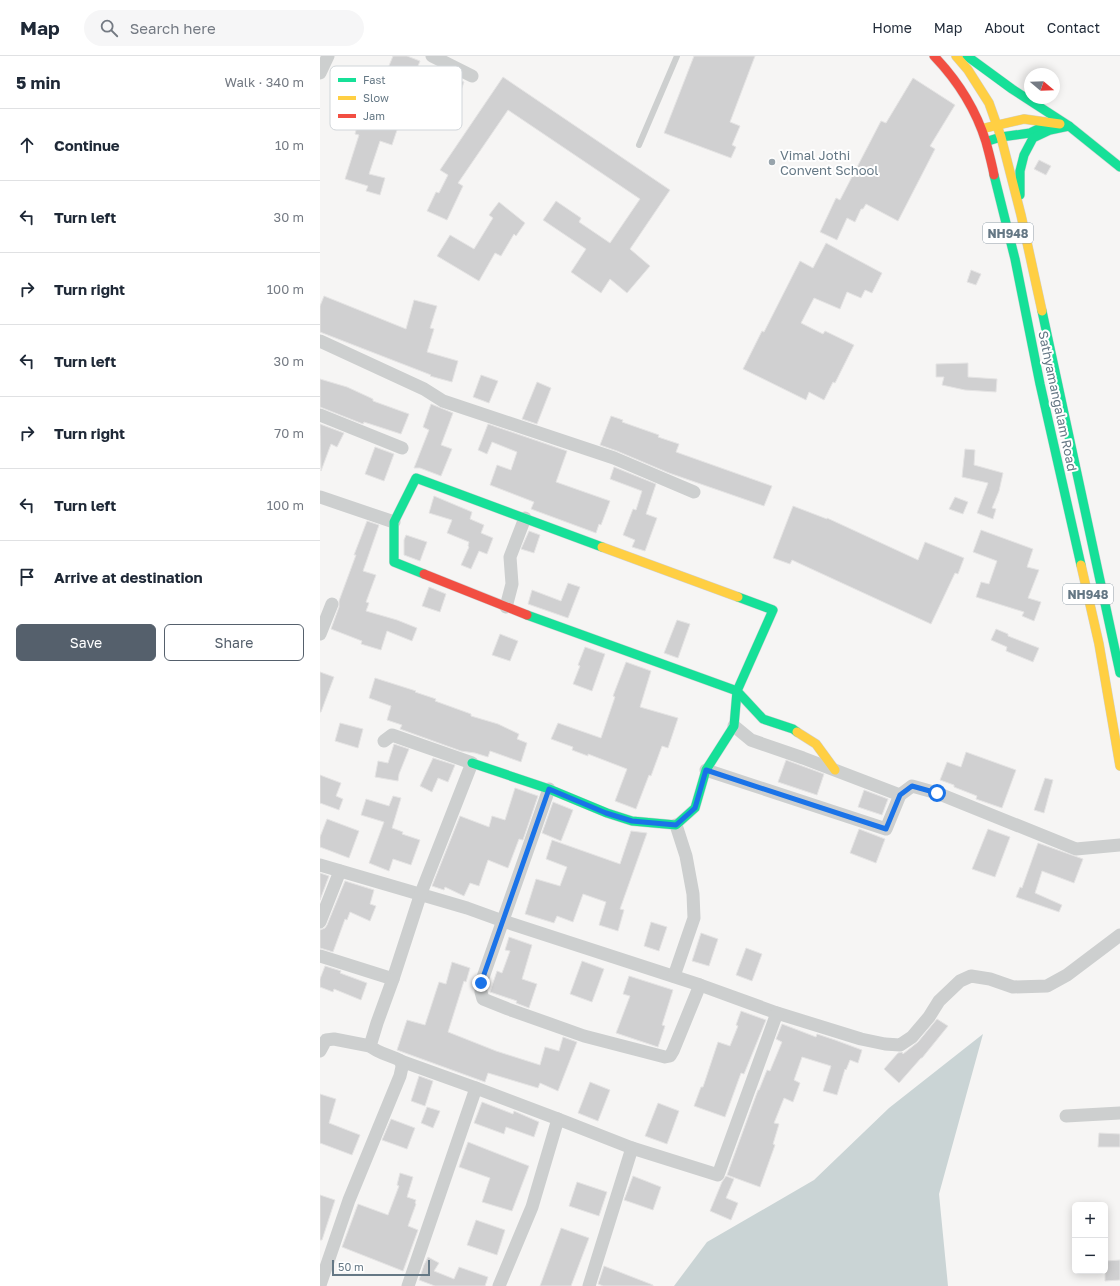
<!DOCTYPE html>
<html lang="en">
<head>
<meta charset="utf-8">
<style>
  :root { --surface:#fff; --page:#f6f6f7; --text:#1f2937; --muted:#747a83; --line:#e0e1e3; --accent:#55606c }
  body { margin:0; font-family:"Golos Text",sans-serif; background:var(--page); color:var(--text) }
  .controls { position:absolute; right:12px; bottom:12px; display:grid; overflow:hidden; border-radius:6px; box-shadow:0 2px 10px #0003 }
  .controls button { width:36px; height:36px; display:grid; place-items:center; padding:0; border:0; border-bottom:1px solid var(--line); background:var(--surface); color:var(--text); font:20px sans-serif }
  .compass { position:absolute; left:704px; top:12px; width:36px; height:36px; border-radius:50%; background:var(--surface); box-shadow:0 2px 10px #0003; rotate:109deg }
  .scale { position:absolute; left:12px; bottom:10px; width:98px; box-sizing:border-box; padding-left:4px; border:2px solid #657885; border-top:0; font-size:11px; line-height:14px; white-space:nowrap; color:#657885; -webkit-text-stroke:3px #fff; paint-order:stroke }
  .stop { position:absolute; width:12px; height:12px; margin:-9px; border:3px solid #1a73e8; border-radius:50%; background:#fff }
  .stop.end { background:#1a73e8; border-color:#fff; box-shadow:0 1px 4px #0008 }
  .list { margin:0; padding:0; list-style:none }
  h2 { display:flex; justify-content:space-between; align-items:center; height:52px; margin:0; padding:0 16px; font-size:17px }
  h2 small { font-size:13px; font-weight:400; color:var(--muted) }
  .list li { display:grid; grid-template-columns:26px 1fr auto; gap:12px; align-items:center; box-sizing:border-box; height:72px; padding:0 16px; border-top:1px solid var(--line) }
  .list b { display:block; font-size:15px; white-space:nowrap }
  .list em { font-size:13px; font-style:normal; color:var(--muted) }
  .actions { display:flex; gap:8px; padding:12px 16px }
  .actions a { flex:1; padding:9px 0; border:1px solid var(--accent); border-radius:6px; text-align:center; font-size:14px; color:var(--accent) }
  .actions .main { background:var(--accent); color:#fff }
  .icon { flex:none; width:22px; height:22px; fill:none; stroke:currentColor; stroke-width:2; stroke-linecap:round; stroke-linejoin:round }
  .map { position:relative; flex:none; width:800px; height:1230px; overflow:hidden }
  header { display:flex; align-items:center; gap:24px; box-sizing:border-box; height:56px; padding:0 20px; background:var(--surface); border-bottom:1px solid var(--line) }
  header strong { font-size:19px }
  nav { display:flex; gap:22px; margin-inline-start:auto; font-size:14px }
  .search { width:280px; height:36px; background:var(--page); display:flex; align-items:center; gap:10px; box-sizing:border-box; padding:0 14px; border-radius:22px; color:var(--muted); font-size:15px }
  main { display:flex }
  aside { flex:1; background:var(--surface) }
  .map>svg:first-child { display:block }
  .water { fill:#cad4d5 }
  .building { fill:#d0d0d1; stroke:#e5e4e4 }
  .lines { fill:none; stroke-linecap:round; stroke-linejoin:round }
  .fast-casing { stroke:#d1d2d3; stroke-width:10 }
  .slow-casing { stroke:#d1d2d3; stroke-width:10 }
  .jam-casing { stroke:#d1d2d3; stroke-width:10 }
  .lane { stroke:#cdcfcf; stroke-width:6 }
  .street { stroke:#cdcfcf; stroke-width:13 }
  .fast { stroke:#16e098; stroke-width:9 }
  .slow { stroke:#ffcf43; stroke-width:9 }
  .jam { stroke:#f24e42; stroke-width:9 }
  .route { stroke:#1a73e8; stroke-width:5 }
  .poi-dot { fill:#98a4ac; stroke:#fff; stroke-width:1.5 }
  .labels { text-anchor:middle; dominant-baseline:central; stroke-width:4; stroke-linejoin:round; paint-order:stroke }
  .shield { fill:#fff; stroke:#93a0aa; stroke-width:1 }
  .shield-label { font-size:12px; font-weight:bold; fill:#657885 }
  .poi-label { font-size:13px; fill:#657885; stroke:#fff; text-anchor:start }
  .street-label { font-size:13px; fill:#657885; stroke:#fff }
  .key { fill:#fff; stroke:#d1d6da; stroke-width:1 }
  .key-label { font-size:11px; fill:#657885 }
</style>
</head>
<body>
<header>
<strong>Map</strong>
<div class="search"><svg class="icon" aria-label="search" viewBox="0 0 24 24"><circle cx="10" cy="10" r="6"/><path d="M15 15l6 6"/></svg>Search here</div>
<nav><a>Home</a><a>Map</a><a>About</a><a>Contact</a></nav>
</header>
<main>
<aside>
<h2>5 min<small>Walk · 340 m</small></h2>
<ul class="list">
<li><svg class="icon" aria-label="ahead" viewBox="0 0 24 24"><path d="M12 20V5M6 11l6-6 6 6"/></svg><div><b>Continue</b></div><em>10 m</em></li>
<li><svg class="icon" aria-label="left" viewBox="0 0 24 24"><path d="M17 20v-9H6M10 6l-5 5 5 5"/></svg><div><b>Turn left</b></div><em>30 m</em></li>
<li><svg class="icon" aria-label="right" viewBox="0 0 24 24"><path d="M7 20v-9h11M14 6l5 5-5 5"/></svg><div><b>Turn right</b></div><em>100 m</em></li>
<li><svg class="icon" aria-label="left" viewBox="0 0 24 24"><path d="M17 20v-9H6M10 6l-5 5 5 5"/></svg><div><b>Turn left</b></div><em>30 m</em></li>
<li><svg class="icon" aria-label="right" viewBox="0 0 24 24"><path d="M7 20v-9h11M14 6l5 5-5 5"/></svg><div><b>Turn right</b></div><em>70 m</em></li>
<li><svg class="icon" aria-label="left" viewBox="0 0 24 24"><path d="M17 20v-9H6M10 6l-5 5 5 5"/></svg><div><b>Turn left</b></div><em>100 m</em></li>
<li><svg class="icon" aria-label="arrive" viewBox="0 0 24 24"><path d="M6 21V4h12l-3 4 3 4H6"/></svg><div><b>Arrive at destination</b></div></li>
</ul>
<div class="actions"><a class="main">Save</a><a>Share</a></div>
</aside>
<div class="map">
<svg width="800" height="1230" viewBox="0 0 800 1230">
  <rect width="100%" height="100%" fill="#f6f5f4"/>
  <path class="water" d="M663,978l-44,160 9,92h-274l33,-44 107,-62 75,-72z"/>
  <g class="building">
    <path d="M73,0h14l13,5 -12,30 -15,-5 -6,13 -10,-4z"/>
    <path d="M374,0h61l-25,66 10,4 -8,19 4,2 -5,11 -67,-25z"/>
    <path d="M120,17l24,9 -14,38 -25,-9z"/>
    <path d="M183,21l167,113 -40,59 20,17 -23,27 -17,-14 -9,14 -30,-21 15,-23 -43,-29 13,-19 25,17 -2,4 31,21 30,-44 -132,-89 -50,73 5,3 -16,34 -20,-9 9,-19 3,1 9,-18 -8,-5z"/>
    <path d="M593,22l42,27 -25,41 5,3 -37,72 -32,-17 -3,5h-2l-6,13 -8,-4 -10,22 -17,-8 16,-34 4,2 41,-79 5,2z"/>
    <path d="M40,59l38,12 -6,18 -12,-4 -11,33 16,4 -5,17 -14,-4 2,-5 -23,-7 14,-44 -4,-1z"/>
    <path d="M719,104l12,6 -5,9 -12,-6z"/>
    <path d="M179,146l26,21 -9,13 -2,-2 -13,22 -6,-3 -16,28 -42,-25 13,-21 24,14 19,-31 -4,-3z"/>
    <path d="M506,187l56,30 -10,20 -7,-3 -4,8 -14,-6 -7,17 -26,-11 -13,25 22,11 2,-3 29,14 -19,38 -2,-1 -9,18 -15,-8 -3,8 -63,-31 19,-38 2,1 36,-71 13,7z"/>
    <path d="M651,214l10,4 -5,11 -9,-3z"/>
    <path d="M4,240l82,33 8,-29 23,6 -7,22 4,1 -7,23 31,9 -6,21 -22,-6 1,-1 -111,-43v-26z"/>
    <path d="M648,307v14l29,2 -1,13 -31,-2 -23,-5 2,-8h-8v-13z"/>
    <path d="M161,319l17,6 -9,22 -16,-6z"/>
    <path d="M0,323l27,8 26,12v2l36,13 -8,20 -37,-12 -1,2 -43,-17z"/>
    <path d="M217,326l14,6 -14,36 -15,-5z"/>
    <path d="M111,348l22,9 -12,32 11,4 -11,27 -21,-8h-6l15,-38 -6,-3z"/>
    <path d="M291,360l12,4 -1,2 37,13 -1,2 21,7 -3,8 96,34 -8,20 -95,-33 -52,-22 -17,-6z"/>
    <path d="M0,368l24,9 -7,14 -6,-3 -10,27z"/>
    <path d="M168,368l79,27 -11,31 54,19 -9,24 -2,-1 -3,9 -65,-24 3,-7 -44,-17 7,-20 14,5 6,-18 -25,-10 -5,12 -9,-4z"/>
    <path d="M55,391l19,7 -10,27 -19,-7z"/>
    <path d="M645,393l10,1 -1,15 29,8 -4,18 -7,17 4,1 -3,10 -16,-6 11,-30 -26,-6z"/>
    <path d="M294,411l42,17 -10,30 11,4 -12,33 -13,-4 3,-7 -12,-5 10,-26 3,1 6,-19 -32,-12z"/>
    <path d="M114,440l38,16 -2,7 14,6 -3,8 12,5 -6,16 -8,-3 -8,18 -10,-4 8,-18 -1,-1 1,-4 -22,-9 5,-13 -23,-7z"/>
    <path d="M635,441l13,5 -5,12 -14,-5z"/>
    <path d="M473,450l34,13v-1l91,42 7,-18 39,16 -6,16 -3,-1 -24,51 -139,-64 -2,4 -17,-6z"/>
    <path d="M47,465l12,4 -16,46 13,4 -10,27 3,1 -3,8 31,9 20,8 -5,13 -25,-10 -6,19 -20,-6 1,-3 -31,-12 8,-22v-6l17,-46h-2z"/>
    <path d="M661,474l52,19 -6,18 12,3 -11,28 13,4 -7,19 -12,-5 2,-4 -48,-15 5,-15 8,2 8,-23 -24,-9z"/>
    <path d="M209,475l11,4 -6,18 -13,-4z"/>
    <path d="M86,479l21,7 -7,19 -16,-6v-15z"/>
    <path d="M248,527l12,4 -12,31 -40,-14 4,-14 29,11z"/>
    <path d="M109,531l17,7 -6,18 -18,-6z"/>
    <path d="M357,564l13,4 -12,34 -14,-5z"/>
    <path d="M676,573l12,5v2l31,12 -6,14 -27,-11 1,-4 -16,-7z"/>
    <path d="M180,578l18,7 -8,20 -18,-6z"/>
    <path d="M265,591l20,7 -13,37 -19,-7 7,-18 -2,-1z"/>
    <path d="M306,606l25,9 -11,36 38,11 -10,30 -6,-2 -11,30 -2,-1 -13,34 -21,-8 12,-32 -39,-15v2l-16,-6 1,-3 -22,-8 7,-16 43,15 14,-41 -2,-1z"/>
    <path d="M0,616l14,5 -13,35h-1z"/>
    <path d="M55,622l41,13 -1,1 21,7 -1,2 36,13v2l27,8 21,10 -2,5 10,4 -6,19 -31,-11 -2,6 -13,-4 -14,-2 -61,-22 2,-4 -15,-5 4,-14 -22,-8z"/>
    <path d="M20,667l23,6 -5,19 -23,-7z"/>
    <path d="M74,688l15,5 -10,25 -1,7 -23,-4 3,-16 10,2z"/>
    <path d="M646,696l50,18 -14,38 -26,-9 1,-3 -23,-9v-2l-14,-5 7,-18 14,5z"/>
    <path d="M113,702l22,7 -7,17 -10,-4 -6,14 -12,-6z"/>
    <path d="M466,704l38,14 -7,21 -39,-13z"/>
    <path d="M0,719l21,8 -5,13 7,3 -4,11 -19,-7z"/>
    <path d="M725,722l8,2 -9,33 -10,-3z"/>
    <path d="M195,732l23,8 -15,44 -4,-1 -11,29 -20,-8 -9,26 -9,-3 -6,13 -19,-9 -1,3 -12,-4 28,-70 29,11 3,-11 13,4z"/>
    <path d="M544,734l24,9 -6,16 -24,-8z"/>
    <path d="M73,740l8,2 -9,30 11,4 -1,2 18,6 -9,25 -18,-6 -4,12 -20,-8 15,-41 -23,-7 5,-16 23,7z"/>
    <path d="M233,746l20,8 -12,31 -19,-8z"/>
    <path d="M7,763l32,12 -10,27 -29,-11v-10z"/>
    <path d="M539,773l26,10 -9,24 -26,-10z"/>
    <path d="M668,773l22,8 -15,40 -23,-8z"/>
    <path d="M311,775l16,2 -27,76 4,1 -6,21 -19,-6 7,-23 -23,-8 -10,28 -16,-6 -3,7 -29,-9 11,-35 24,7 7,-19 -21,-8 6,-19 68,24z"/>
    <path d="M718,787l45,16 -9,24 -32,-12 -7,22 27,12 -3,7 -43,-15 4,-10 2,1z"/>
    <path d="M0,817l9,3 -9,24z"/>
    <path d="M25,825l29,9 -4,14 6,2 -6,15 -20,-9 -3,8 -2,-1 -12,33 -13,-4v-18l5,-2 2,-3z"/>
    <path d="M331,866l16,5 -8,24 -15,-5z"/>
    <path d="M381,877l17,6 -9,27 -17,-5z"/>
    <path d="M189,881l23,8 -10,34 15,5 -8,24 -13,-5 1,-2 -27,-9 7,-21 5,2 8,-22 -5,-1z"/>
    <path d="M426,892l16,6 -10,27 -16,-6z"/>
    <path d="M262,905l22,8 -12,33 -22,-8z"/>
    <path d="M132,906l18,6 -4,14 -2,-1 -16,51 48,19 44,14 5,-18 14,4 4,-14 14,5 -19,49 -18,-8 -2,5 -50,-15 -3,9 -88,-32 10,-30 18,5 14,-43 7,2z"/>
    <path d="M5,910l16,5 -1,2 27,10 -6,17 -27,-11 -1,3 -13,-5v-8z"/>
    <path d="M309,920l44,14 -11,35 3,1 -7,21 -42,-14 14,-37 -7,-2z"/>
    <path d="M421,955l25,9 -22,54 -3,-1 -16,44 -31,-11 7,-19h2l15,-45 12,4 8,-20 -2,-1z"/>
    <path d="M617,963l11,7 -26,32h-1l-22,25 -15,-14 14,-16 4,-1 1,2 15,-12z"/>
    <path d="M462,968l34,13 1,-3 18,6 27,10 -4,13 -8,-3 -4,10 -1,-1 -8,26 -14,-4 8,-25 -29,-9 -8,23 6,3 -7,19 -9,-4 -10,25 5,1 -6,20 2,1 -15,42 -33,-12 31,-85h1l8,-20 3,1 12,-29 -6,-3z"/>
    <path d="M99,1020l14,5 -8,25 -14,-5z"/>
    <path d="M270,1026l20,8 -12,31 -20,-8z"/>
    <path d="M0,1038l16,5 -7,24 31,12 -8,20 -32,-12z"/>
    <path d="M162,1046l31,12 1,-3 25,11 -5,15 -28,-10 -2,7 -30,-11z"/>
    <path d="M338,1047l21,8 -12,33 -22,-8z"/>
    <path d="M107,1051l13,4 -7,17 -12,-5z"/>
    <path d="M71,1063l24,9 -8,21 -25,-9z"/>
    <path d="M779,1077l21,1v13h-22z"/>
    <path d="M148,1086l61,24 -17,45 -30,-9 8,-24 -31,-11z"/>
    <path d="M80,1117l13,4 -6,20 9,3 -1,3 1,1 -8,22 10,4 -15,41 -61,-24 16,-43 30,11 11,-29 -2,-1z"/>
    <path d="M313,1120l28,11 -8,23 -29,-10z"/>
    <path d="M406,1120l8,3 -8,19 12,5 -7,17 -21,-9 12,-29z"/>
    <path d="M257,1126l30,10 -8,24 -30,-10z"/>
    <path d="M0,1139l15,5 -13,40h-2z"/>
    <path d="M156,1164l29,10 -8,25 -30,-10z"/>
    <path d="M241,1172l28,10 -18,48h-31z"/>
    <path d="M108,1201l11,6 -5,8 20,8 5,-12 29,10 -3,9h-50l-16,-6 5,-15z"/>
    <path d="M800,1204v20l-15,1v-20z"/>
    <path d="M284,1210l49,19v1h-50l-5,-2z"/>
  </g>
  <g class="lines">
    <g class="fast-casing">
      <g id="fast">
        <path d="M647,0l45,33 57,37 51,41"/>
        <path d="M668,85l13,-4 29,-4 14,-7"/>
        <path d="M674,119l21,84 25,125 41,181"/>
        <path d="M700,139v-24l4,-16 9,-17 17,-8 19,-4"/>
        <path d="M722,255l78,362"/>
        <path d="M104,518l-30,-12v-40l22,-44 186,69"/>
        <path d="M207,559l210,76 26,28 30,10 4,3"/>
        <path d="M152,707l77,26 58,24 25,8 44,4 19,-17 11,-38 28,-44 3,-35 36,-81 -35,-13"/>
      </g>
    </g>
    <g class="slow-casing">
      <g id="slow">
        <path d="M636,0l12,14 21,33 12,34 20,78 21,96"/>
        <path d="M665,72l39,-9 36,5"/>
        <path d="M282,491l136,50"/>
        <path d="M761,509l18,79 21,122"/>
        <path d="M477,676l19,12 19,26"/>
      </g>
    </g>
    <g class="jam-casing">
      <g id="jam">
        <path d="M614,0c23,24 42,54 52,86 3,11 6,22 8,33"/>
        <path d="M104,518l103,41"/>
      </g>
    </g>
    <path class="lane" d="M319,89l38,-89"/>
    <g class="street">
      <path d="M112,0l40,20"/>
      <path d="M0,17l8,-17"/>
      <path d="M0,285l104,48 19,12 171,57 80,34"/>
      <path d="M0,359l82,33"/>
      <path d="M0,441l74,25"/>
      <path d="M186,551l6,-23 -2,-27 15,-39"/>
      <path d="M0,578l12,-30"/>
      <path d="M414,670l17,14 52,18 97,37"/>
      <path d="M386,714l180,59 14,-34 12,-9 25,7 139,56 44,-4"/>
      <path d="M229,733l-68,194v9l2,7 25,10 76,27 81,21 5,-1 3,-5 27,-66"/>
      <path d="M0,809l147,43 36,13 197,64 77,28 84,26 24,5 15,1 12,-8 17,-20 10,-16 21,-20 11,-5 19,3 23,8 34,-1 20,-11 53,-40"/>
      <path d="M0,866l20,-51"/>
      <path d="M0,900l73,23 28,-86 51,-130 -80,-28 -8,6"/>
      <path d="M354,920l20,-58 -1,-24 -7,-38 -10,-31"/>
      <path d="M73,923l-16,44 -7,23c9,8 21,9 31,15l75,27 -68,198"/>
      <path d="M0,995l6,-11 8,-1 36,7"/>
      <path d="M156,1032l82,31"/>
      <path d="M746,1060l54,-3"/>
      <path d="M0,1229l29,-85 51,-124 2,-9 -1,-6"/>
      <path d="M179,1230l33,-79 26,-88 74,29 86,27 59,-162"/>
      <path d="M269,1230l43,-138"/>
    </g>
    <use href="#fast" class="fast"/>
    <use href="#slow" class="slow"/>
    <use href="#jam" class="jam"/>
  </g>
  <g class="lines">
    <path class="route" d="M161,927l68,-194 57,24 26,8 44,4 19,-17 11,-38 180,59 14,-34 12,-9 25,7"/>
  </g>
  <circle class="poi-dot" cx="452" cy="106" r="4"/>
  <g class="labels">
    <g class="shield">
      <rect x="663" y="167" width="50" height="20" rx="3"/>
      <rect x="743" y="528" width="50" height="20" rx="3"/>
    </g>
    <g class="shield-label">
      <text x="688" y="177">NH948</text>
      <text x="768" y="538">NH948</text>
    </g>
    <g class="poi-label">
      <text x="460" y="99">Vimal Jothi<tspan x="460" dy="15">Convent School</tspan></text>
    </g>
    <g class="street-label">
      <text transform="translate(738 345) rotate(78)">Sathyamangalam Road</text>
    </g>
  </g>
  <rect x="10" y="10" width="132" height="64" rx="6" class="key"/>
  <rect x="18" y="22" width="18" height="4" fill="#16e098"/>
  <rect x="18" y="40" width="18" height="4" fill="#ffcf43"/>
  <rect x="18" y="58" width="18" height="4" fill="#f24e42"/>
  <g class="key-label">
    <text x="43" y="28">Fast</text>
    <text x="43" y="46">Slow</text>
    <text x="43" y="64">Jam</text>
  </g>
</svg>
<div class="controls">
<button>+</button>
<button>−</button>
</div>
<svg class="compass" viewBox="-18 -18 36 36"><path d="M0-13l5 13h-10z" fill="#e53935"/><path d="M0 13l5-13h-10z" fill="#747a83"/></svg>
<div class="scale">50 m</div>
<div class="stop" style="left:617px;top:737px"></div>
<div class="stop end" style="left:161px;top:927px"></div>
</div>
</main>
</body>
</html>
